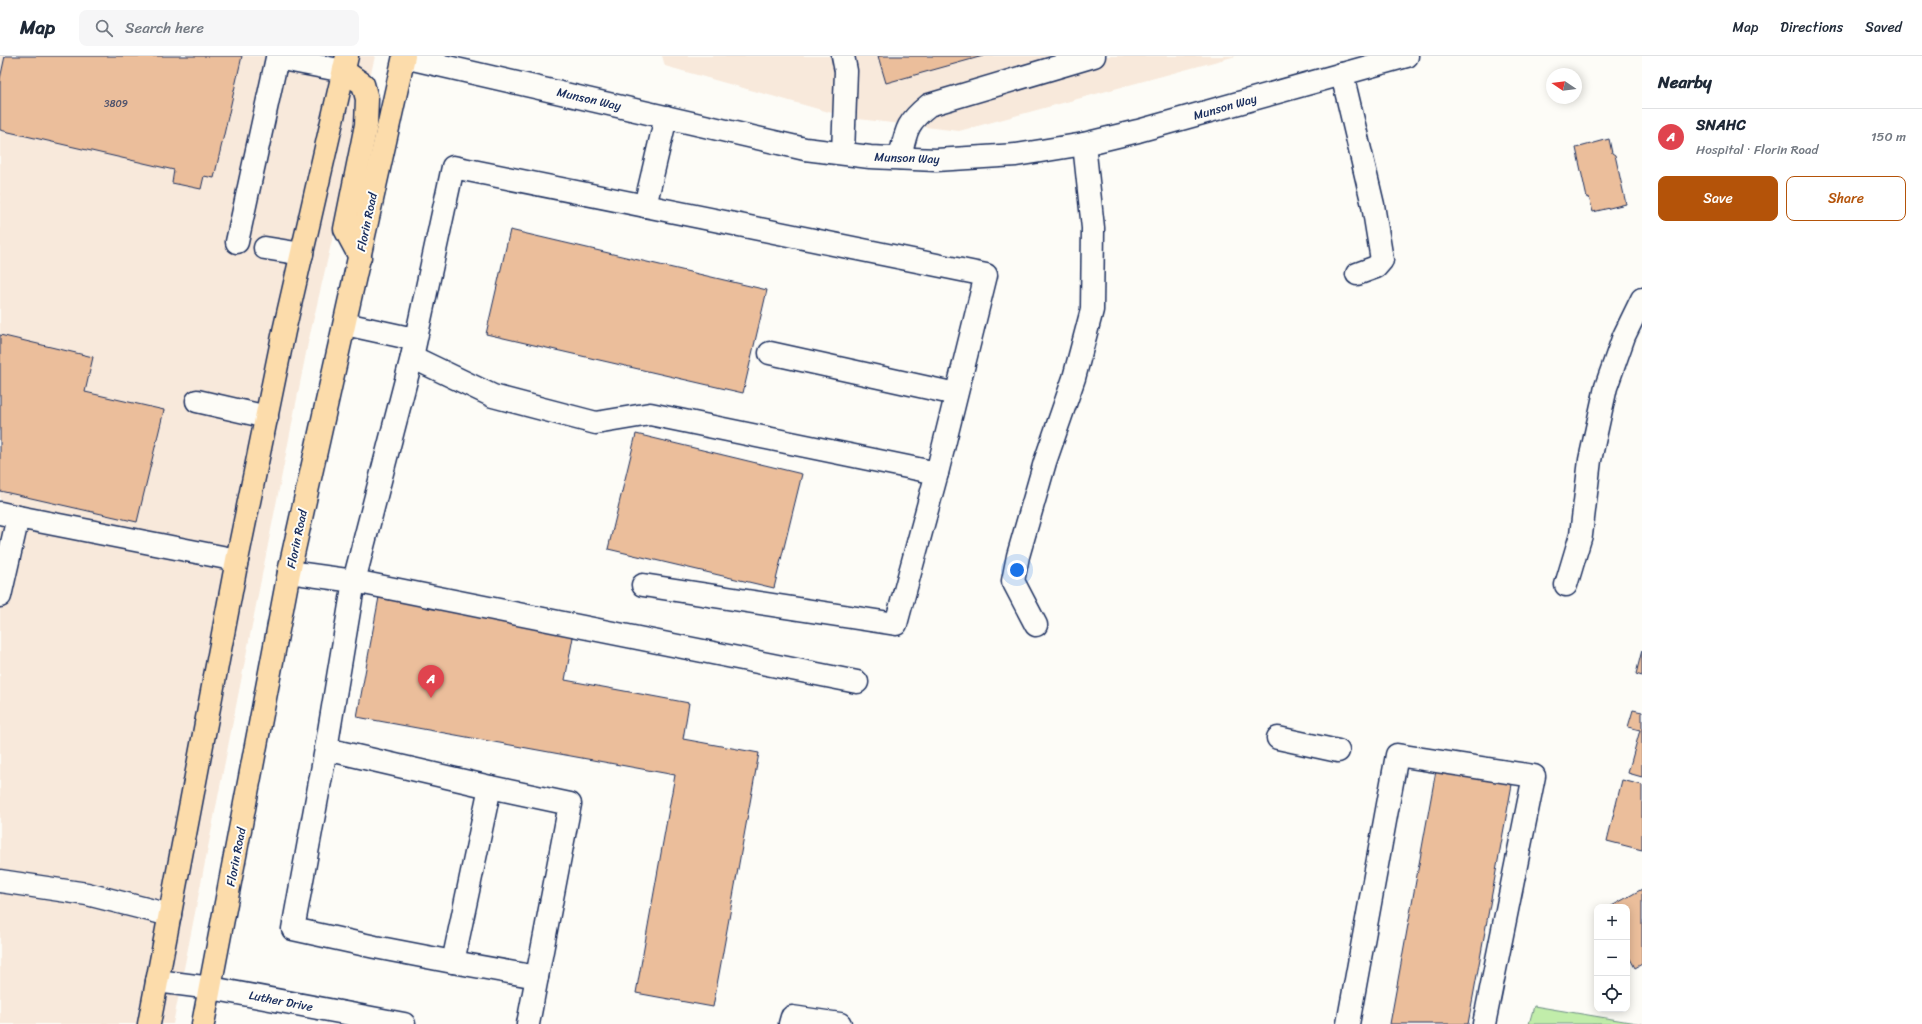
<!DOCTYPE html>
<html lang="en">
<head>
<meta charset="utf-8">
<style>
  :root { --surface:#fff; --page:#f6f6f7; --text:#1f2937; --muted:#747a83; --line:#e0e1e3; --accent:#b45309 }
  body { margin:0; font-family:Sriracha,sans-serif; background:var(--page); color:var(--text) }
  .controls { position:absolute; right:12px; bottom:12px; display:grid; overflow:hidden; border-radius:8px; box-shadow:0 2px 10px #0003 }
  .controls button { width:36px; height:36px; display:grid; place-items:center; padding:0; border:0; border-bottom:1px solid var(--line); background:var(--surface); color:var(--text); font:20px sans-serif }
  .compass { position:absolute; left:1546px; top:12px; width:36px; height:36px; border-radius:50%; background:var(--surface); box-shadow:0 2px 10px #0003; rotate:283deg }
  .you { position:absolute; left:1017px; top:514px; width:14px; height:14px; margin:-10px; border:3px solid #fff; border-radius:50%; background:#1a73e8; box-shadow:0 0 0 6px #1a73e833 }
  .badge { display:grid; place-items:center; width:26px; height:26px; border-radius:50%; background:var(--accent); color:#fff; font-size:13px; font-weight:700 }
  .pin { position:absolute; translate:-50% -33px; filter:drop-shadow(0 1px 2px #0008) }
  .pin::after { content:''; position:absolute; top:21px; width:14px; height:12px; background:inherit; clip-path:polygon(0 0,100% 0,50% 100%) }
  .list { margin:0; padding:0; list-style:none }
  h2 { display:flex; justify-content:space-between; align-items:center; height:52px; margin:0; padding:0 16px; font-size:17px }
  h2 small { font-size:13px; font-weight:400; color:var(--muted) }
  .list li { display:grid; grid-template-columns:26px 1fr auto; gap:12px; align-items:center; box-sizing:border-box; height:56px; padding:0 16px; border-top:1px solid var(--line) }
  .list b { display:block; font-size:15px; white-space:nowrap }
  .list p { margin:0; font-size:13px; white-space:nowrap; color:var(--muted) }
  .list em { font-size:13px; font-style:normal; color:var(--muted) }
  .actions { display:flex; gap:8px; padding:12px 16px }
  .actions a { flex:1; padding:9px 0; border:1px solid var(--accent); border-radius:8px; text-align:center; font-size:14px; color:var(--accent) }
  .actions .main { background:var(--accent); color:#fff }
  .icon { flex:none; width:22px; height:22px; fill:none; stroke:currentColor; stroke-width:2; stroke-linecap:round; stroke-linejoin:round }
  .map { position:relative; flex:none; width:1642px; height:968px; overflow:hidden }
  header { display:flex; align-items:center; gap:24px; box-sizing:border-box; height:56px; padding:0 20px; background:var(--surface); border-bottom:1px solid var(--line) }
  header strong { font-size:19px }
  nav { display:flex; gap:22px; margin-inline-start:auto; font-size:14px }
  .search { width:280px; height:36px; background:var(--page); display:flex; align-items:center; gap:10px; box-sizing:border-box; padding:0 14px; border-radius:8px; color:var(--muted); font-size:15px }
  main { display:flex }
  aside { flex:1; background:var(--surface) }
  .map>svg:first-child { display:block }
  .built { fill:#f8e9db }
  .green { fill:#c1edaa; stroke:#6e8e84 }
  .building { fill:#ebbe9b; stroke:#1b2f5e }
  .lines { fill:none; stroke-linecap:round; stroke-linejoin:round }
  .minor-casing { stroke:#1b2f5e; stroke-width:25 }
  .major-casing { stroke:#1b2f5e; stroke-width:25 }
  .minor { stroke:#fdfcf7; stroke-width:22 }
  .major { stroke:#fcdcab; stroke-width:22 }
  .labels { text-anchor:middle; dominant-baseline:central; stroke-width:4; stroke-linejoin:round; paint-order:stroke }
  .number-label { font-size:10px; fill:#4f536d }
  .street-label { font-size:12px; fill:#1b2f5e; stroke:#fdfcf7 }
</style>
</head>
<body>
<header>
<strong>Map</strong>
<div class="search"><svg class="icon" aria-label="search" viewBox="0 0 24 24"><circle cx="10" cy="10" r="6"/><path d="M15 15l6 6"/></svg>Search here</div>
<nav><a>Map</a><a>Directions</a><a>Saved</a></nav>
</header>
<main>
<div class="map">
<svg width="1642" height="968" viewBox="0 0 1642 968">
  <rect width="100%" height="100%" fill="#fdfcf7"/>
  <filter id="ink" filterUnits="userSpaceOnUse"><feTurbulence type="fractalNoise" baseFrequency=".025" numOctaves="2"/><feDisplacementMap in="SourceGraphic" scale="8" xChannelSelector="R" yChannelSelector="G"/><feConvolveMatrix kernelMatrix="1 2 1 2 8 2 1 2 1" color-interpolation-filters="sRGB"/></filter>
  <g filter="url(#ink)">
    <g class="built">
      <path d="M0,0h375l-67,287 -135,681h-173z"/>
      <path d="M662,0h574l-277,75 -109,-13 -185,-52z"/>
    </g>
    <path class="green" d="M1534,950l108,18h-113z"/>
    <g class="building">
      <path d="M5,0h237l-28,122 -10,-2 -3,13 -29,-6 2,-13 -174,-40v-51z"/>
      <path d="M878,0h105l-97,27z"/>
      <path d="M1609,83l3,14 3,2 11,49 -33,8 -4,-15 -2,1 -11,-50z"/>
      <path d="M510,174l257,60 -24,103 -257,-59z"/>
      <path d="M0,279l93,22 -8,35 79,18 -27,112 -137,-31z"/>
      <path d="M636,378l166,40 -28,114 -166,-39z"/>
      <path d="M379,541l195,35 -9,48 124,23 -6,36 76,14 -46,254 -77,-14 39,-218 -318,-58z"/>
      <path d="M1642,594v26l-6,-2z"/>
      <path d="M1633,654l9,2v65l-14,-4 12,-43 -12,-3z"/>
      <path d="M1437,709l76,14 -45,245h-78z"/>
      <path d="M1622,724l20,5v65l-35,-9z"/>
      <path d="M1642,833v75l-7,4 -8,-15v-46h-17z"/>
    </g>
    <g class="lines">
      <g class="minor-casing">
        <g id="minor">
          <path d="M404,1l401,92 65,8 66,3 80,-5 68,-11 54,-13 269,-75"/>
          <path d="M1342,18l31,131 9,55 -6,7 -19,7"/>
          <path d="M843,97l3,-82 -3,-15"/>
          <path d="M900,102c6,-27 6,-35 29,-53l165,-49"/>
          <path d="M645,150l21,-89"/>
          <path d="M237,186l40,-184 67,13"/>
          <path d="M265,192l37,6"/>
          <path d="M345,268l69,15"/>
          <path d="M770,297l186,41"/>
          <path d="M412,301l81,39 103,27 54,-9 287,59"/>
          <path d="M197,345l70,16"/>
          <path d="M0,457l18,4 -18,79"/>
          <path d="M18,461l219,43"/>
          <path d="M289,516l65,9 503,101"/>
          <path d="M1566,529l15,-50 9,-75 16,-73 18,-51 18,-37"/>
          <path d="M1036,569l-23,-44 5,-25 27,-94 29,-84 18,-68 1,-82 -9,-84"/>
          <path d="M1278,682l60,13"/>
          <path d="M326,693l164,38 80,17 -42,220"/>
          <path d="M490,731l-37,175 84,15"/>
          <path d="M0,825l87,13 83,21"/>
          <path d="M453,906l-78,-15 -82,-18 33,-180 28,-168 58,-224 41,-190 533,108 -49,198 -41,151 -253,-39"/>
          <path d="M157,925l54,7 193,36"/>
          <path d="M790,968l2,-7 48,7"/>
          <path d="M1348,968l49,-269 137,21 -50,248"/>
        </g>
      </g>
      <g class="major-casing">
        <g id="major">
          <path d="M344,15l19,13 4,15 -1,26 -21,104 15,28"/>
          <path d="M149,968l88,-464 47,-229 63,-275"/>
          <path d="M203,968l86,-452 115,-516"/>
        </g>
      </g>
      <use href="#minor" class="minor"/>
      <use href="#major" class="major"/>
    </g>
  </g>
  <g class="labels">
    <g class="number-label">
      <text x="116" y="48">3809</text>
    </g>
    <g class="street-label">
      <text transform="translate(589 43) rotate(13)">Munson Way</text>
      <text transform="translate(1225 51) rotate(-16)">Munson Way</text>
      <text transform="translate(907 102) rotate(2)">Munson Way</text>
      <text transform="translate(367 166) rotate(-78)">Florin Road</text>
      <text transform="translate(297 483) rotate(-78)">Florin Road</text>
      <text transform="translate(236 801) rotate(-79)">Florin Road</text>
      <text transform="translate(281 945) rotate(11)">Luther Drive</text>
    </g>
  </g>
</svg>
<div class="controls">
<button>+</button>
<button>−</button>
<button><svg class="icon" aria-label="locate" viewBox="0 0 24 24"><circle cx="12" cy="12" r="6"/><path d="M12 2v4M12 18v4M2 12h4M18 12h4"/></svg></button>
</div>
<svg class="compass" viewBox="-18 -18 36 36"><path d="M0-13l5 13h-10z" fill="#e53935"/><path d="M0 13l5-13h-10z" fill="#747a83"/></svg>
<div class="you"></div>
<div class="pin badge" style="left:431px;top:642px;background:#e0444e">A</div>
</div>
<aside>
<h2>Nearby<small></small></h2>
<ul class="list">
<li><span class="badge" style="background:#e0444e">A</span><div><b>SNAHC</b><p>Hospital · Florin Road</p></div><em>150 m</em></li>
</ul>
<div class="actions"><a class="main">Save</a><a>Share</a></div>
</aside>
</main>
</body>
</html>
